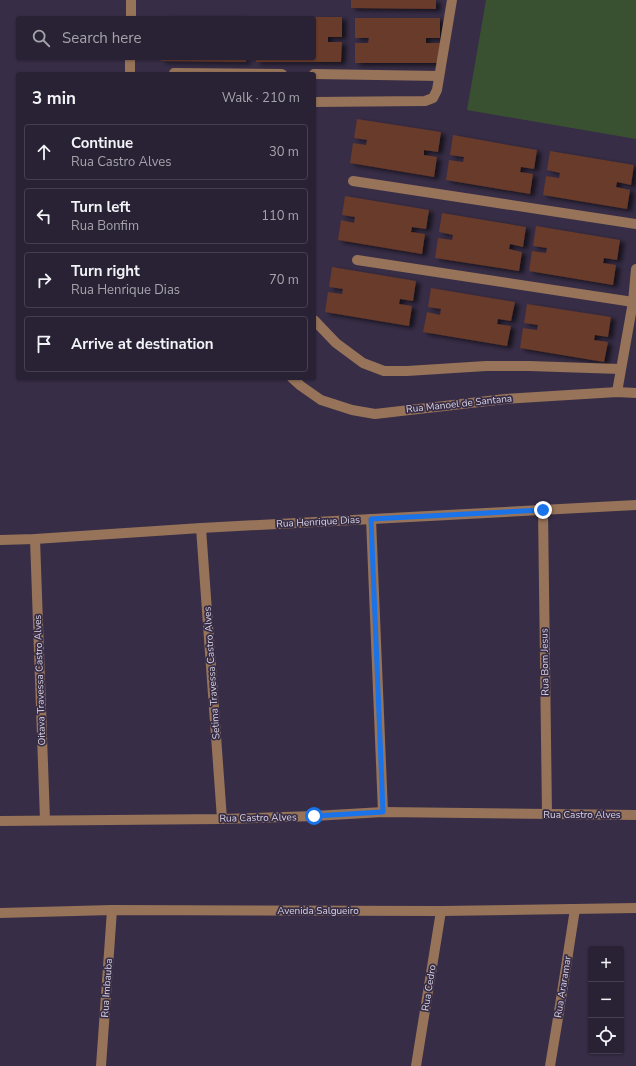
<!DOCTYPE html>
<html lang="en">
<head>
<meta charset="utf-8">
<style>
  :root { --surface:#292234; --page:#312a3c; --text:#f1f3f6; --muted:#a5a4ac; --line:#453f4f }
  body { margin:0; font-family:"Nunito Sans",sans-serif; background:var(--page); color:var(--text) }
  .controls { position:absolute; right:12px; bottom:12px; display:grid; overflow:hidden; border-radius:4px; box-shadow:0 1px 3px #0004 }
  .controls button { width:36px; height:36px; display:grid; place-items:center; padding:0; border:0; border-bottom:1px solid var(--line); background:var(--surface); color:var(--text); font:20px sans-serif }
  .stop { position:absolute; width:12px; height:12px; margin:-9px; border:3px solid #1a73e8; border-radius:50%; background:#fff }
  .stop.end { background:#1a73e8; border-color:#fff; box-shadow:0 1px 4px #0008 }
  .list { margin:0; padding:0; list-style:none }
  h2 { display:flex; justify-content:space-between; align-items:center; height:52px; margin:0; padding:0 16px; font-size:17px }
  h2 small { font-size:13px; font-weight:400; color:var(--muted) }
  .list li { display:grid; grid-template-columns:26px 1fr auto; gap:12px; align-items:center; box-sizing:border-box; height:56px; margin:0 8px 8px; padding:0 8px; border:1px solid var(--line); border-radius:4px }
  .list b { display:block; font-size:15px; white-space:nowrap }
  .list p { margin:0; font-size:13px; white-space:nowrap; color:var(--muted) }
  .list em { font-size:13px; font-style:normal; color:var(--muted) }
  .icon { flex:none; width:22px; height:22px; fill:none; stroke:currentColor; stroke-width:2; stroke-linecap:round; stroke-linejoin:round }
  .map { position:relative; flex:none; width:636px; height:1066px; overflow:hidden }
  .search { position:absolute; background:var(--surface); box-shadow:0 1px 3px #0004; left:16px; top:16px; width:300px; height:44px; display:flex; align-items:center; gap:10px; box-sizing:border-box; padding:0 14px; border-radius:4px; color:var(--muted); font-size:15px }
  .panel { position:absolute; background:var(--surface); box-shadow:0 1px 3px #0004; left:16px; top:72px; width:300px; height:308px; border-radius:4px }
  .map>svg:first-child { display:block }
  .green { fill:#3a5131 }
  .building { fill:#673a2a; filter:url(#shadow) }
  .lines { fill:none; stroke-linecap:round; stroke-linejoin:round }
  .minor { stroke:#967359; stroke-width:10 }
  .route { stroke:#1a73e8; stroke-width:5 }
  .labels { text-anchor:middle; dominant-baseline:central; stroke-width:3.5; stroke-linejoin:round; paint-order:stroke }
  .street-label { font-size:10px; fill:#d9d4e4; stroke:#372d46 }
</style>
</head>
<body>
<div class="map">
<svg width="636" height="1066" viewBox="0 0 636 1066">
  <defs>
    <filter id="shadow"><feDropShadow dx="4.5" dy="2.5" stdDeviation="2" flood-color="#0009"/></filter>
  </defs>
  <rect width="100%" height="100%" fill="#372d46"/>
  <path class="green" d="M486,0h150v139l-169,-29z"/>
  <g class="building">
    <path d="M351,0h85v9l-85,-1z"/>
    <rect x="161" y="16" width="85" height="2"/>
    <path d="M314,17h28v20h-14v5h14l-1,20h-85v-4h58z"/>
    <path d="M355,18h85v20h-14v5h14v20h-85v-20h13l1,-5h-14z"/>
    <path d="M161,58h85v4l-85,-1z"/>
    <path d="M357,119l84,13 -3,20 -14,-2v5l13,2 -3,20 -84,-14 3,-20 13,2 1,-5 -13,-2z"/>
    <path d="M453,135l84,15 -3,19 -13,-2 -1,5 13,2 -3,20 -84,-14 3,-20 14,2 1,-5 -14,-2z"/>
    <path d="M550,151l84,14 -3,20 -14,-3 -1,5 14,3 -3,19 -84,-14 3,-19 13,2 1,-5 -13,-3z"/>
    <path d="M345,196l84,14 -3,19 -14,-2 -1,5 14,2 -3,20 -84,-14 3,-20 13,3 1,-6 -13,-2z"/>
    <path d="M442,213l84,14 -3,20 -13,-3 -1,5 13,3 -3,19 -84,-13 3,-20 14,2 1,-5 -14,-3z"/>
    <path d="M536,226l84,14 -3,20 -13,-2 -1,5 13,2 -3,20 -84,-14 3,-20 14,2 1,-5 -14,-2z"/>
    <path d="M332,267l84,14 -3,20 -13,-2 -1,5 13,2 -3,20 -84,-14 3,-20 14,2 1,-5 -14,-2z"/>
    <path d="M431,288l84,14 -4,19 -13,-2 -1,5 14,2 -4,20 -84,-14 4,-20 13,3 1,-6 -13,-2z"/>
    <path d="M527,304l84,13 -3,20 -13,-2 -1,5 14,2 -4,20 -84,-14 3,-20 14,2 1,-5 -14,-2z"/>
  </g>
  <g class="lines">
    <g class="minor">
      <path d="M131,18v-18"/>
      <path d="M174,73l108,1"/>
      <path d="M130,74v-16"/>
      <path d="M314,74l125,2"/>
      <path d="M314,102l111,-1 8,-3 4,-8 15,-90"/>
      <path d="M353,181l283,43"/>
      <path d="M357,260l276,42"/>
      <path d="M314,320l22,23 27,20 21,8h23l79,-5h43l91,3"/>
      <path d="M292,378l9,8 20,14 31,10 23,4 130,-15 112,-7 19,1"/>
      <path d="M617,392l16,-90 3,-33"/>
      <path d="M543,510l4,304"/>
      <path d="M371,519l12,293"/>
      <path d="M201,528l21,291"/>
      <path d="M35,539l10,281"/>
      <path d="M0,540l35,-1 166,-11 435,-23"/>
      <path d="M0,821l222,-2 92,-3 69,-4 253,3"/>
      <path d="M0,913l112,-3 329,1 195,-3"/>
      <path d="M101,1066l11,-156"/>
      <path d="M416,1066l25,-155"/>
      <path d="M550,1066l8,-48 17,-109"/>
    </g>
  </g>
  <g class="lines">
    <path class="route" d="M314,816l69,-4 -12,-293 172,-9"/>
  </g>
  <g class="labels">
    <g class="street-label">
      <text transform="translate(459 404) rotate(-6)">Rua Manoel de Santana</text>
      <text transform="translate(318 522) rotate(-3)">Rua Henrique Dias</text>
      <text transform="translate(545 662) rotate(-91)">Rua Bom Jesus</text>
      <text transform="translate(212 673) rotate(-94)">Setima Travessa Castro Alves</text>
      <text transform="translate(40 680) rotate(-92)">Oitava Travessa Castro Alves</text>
      <text x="582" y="815">Rua Castro Alves</text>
      <text transform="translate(258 818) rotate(-1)">Rua Castro Alves</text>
      <text x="318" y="911">Avenida Salgueiro</text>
      <text transform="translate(563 987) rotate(-81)">Rua Araramar</text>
      <text transform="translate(107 988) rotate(-86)">Rua Imbauba</text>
      <text transform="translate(429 988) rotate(-81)">Rua Cedro</text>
    </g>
  </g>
</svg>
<div class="controls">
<button>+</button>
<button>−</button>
<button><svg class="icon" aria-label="locate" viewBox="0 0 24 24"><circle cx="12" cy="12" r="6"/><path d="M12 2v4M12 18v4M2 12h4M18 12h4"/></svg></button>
</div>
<div class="stop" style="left:314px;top:816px"></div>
<div class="stop end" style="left:543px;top:510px"></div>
<div class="search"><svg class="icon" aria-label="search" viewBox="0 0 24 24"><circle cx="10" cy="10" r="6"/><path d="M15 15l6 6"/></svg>Search here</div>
<section class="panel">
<h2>3 min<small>Walk · 210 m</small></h2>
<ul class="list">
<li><svg class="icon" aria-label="ahead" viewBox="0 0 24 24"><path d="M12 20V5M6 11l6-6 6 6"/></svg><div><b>Continue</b><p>Rua Castro Alves</p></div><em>30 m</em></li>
<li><svg class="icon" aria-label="left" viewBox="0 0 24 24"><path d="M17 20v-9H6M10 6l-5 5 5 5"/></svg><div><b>Turn left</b><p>Rua Bonfim</p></div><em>110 m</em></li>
<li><svg class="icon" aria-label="right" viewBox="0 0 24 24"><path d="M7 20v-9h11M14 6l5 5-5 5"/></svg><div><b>Turn right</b><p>Rua Henrique Dias</p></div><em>70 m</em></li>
<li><svg class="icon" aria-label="arrive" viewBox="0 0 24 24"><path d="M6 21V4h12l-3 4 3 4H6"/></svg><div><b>Arrive at destination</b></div></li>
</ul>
</section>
</div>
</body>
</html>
